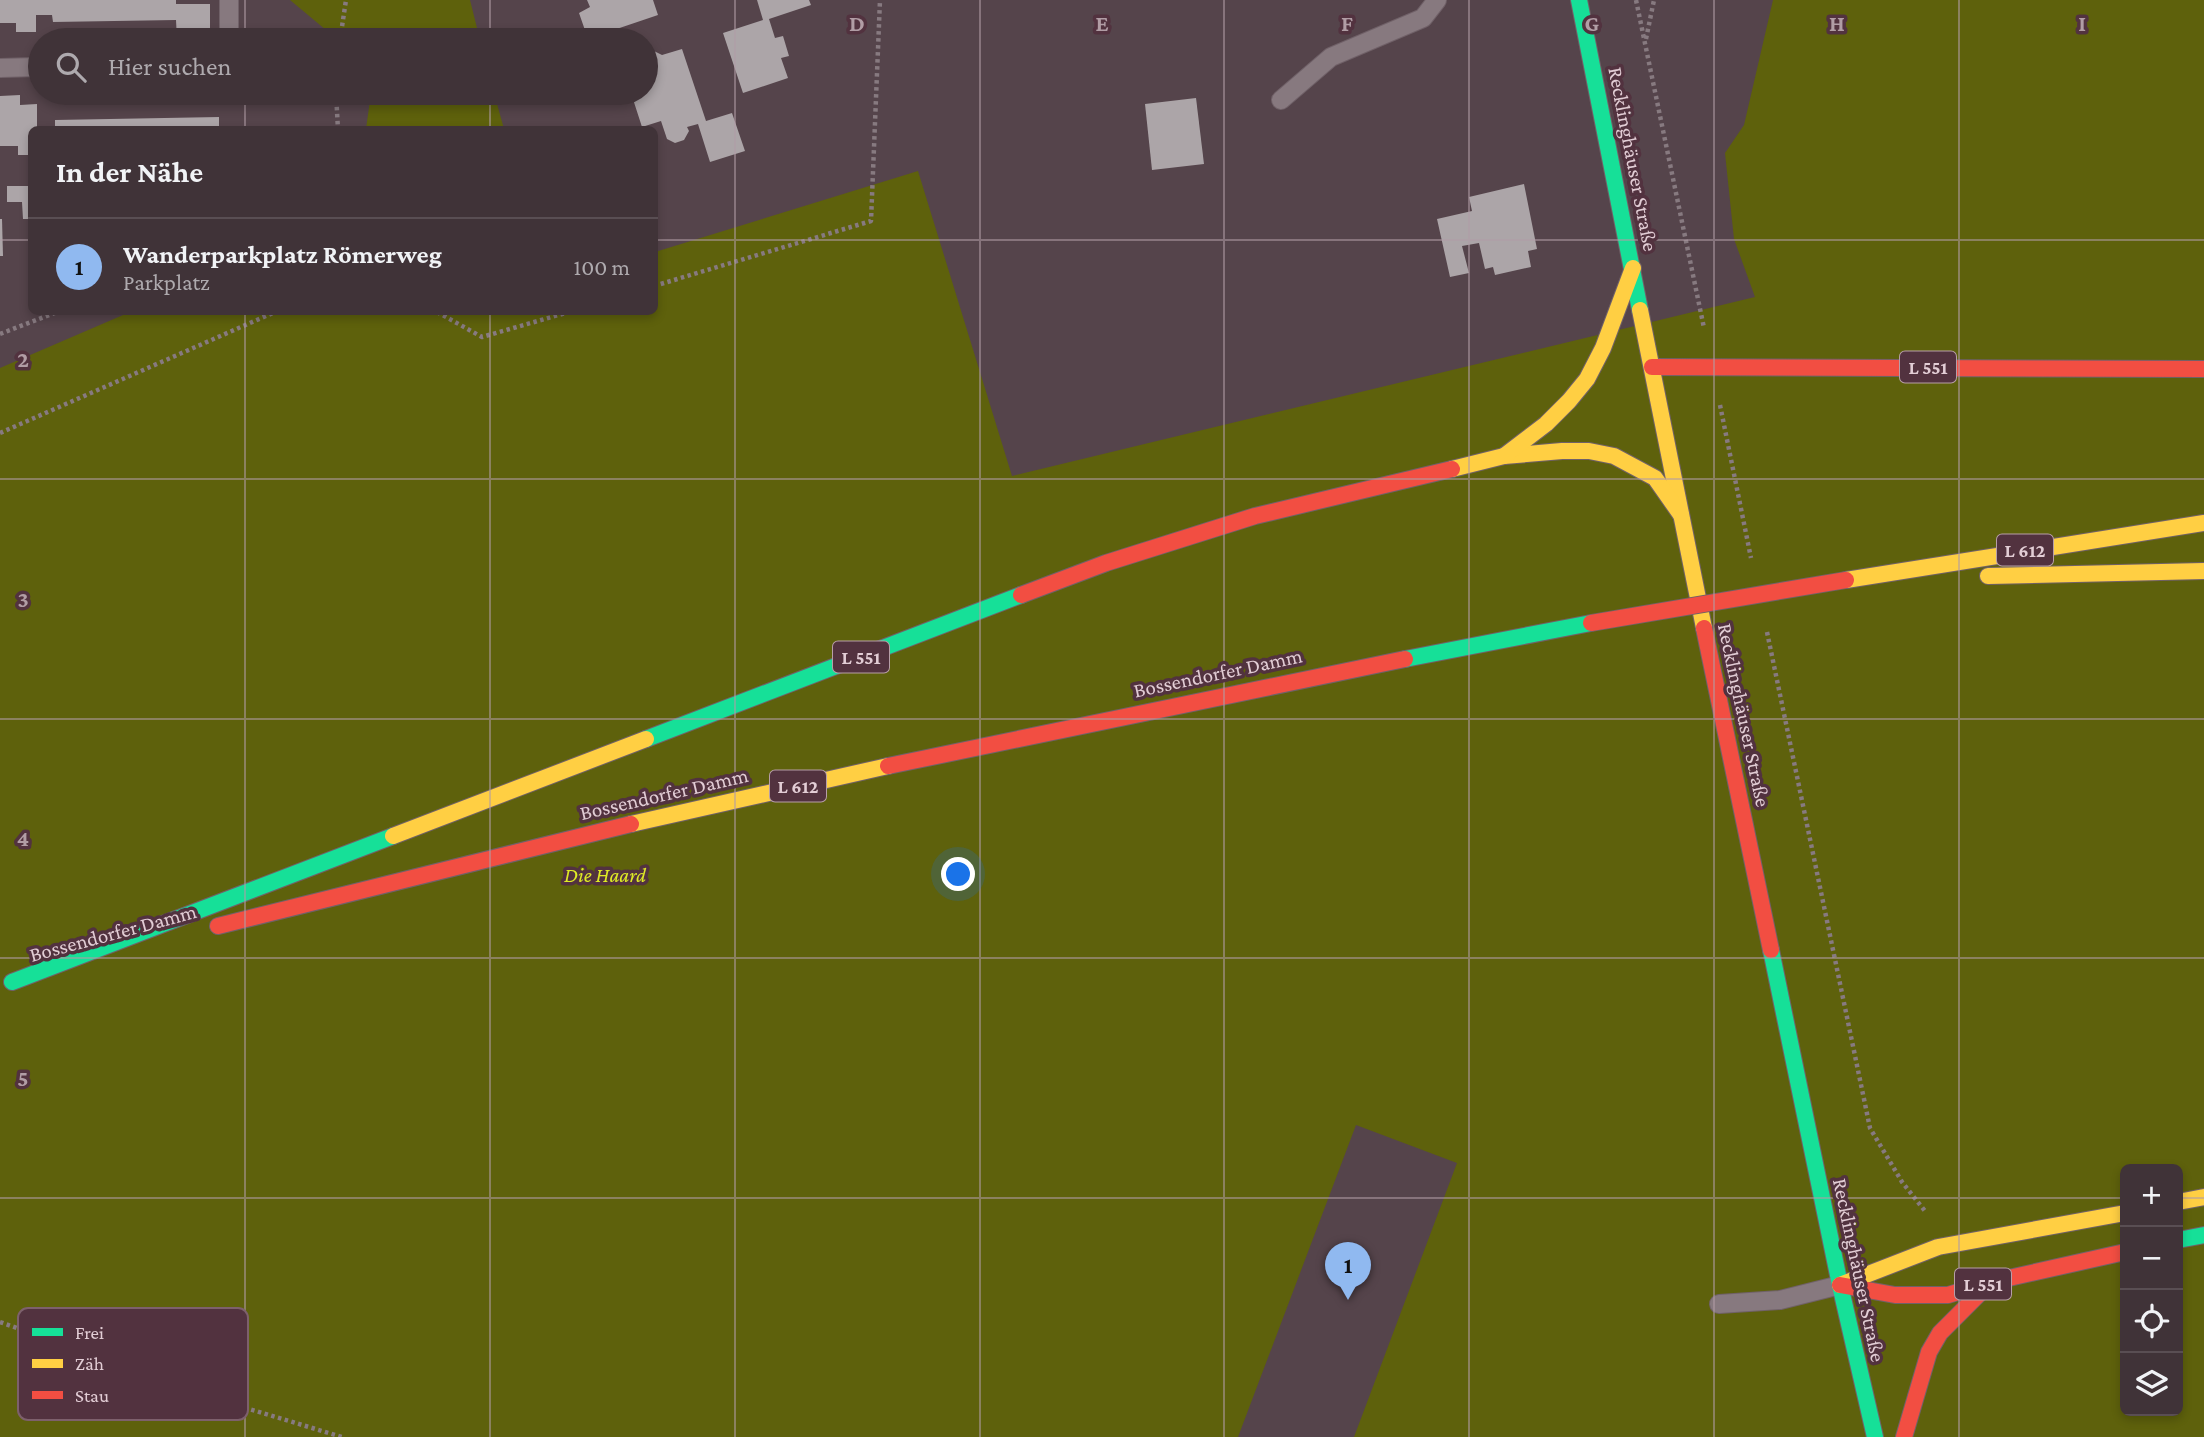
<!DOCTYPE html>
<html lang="de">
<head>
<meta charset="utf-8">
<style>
  :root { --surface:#403338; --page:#4b3f43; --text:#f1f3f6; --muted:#aeaaae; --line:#594e53; --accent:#90b9f0 }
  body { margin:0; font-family:"Crimson Pro",serif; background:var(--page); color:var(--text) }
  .controls { position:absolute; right:21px; bottom:21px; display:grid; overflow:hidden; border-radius:10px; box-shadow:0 4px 10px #0003 }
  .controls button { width:63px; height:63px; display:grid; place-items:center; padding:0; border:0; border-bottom:2px solid var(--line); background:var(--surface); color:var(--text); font:35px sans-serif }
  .you { position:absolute; left:959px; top:875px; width:24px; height:24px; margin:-18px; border:5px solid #fff; border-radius:50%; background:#1a73e8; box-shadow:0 0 0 10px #1a73e833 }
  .badge { display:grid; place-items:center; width:46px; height:46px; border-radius:50%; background:var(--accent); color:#111; font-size:23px; font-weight:700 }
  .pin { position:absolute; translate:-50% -58px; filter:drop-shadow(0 2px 4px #0008) }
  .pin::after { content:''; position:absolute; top:37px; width:24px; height:21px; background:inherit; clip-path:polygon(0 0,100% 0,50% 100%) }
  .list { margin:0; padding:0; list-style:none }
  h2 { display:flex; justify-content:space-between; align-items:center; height:91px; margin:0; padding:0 28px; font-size:30px }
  h2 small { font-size:23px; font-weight:400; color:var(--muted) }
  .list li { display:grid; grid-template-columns:46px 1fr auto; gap:21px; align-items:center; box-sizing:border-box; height:98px; padding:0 28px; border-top:2px solid var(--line) }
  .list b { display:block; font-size:26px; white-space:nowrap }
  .list p { margin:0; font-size:23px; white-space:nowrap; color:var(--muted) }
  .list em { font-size:23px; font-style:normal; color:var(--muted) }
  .icon { flex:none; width:38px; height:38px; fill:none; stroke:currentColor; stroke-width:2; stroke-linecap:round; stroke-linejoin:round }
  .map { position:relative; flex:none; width:2204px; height:1437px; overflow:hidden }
  .search { position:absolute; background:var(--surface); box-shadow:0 4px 10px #0003; left:28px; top:28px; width:630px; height:77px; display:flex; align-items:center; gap:18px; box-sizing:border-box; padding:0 24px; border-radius:38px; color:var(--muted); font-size:26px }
  .panel { position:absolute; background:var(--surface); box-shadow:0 4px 10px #0003; left:28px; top:126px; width:630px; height:189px; border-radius:10px }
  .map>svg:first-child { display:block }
  .green { fill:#5e610c; fill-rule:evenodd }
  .building { fill:#aca5a8 }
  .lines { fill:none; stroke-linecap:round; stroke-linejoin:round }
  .lane-casing { stroke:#706168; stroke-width:20 }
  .street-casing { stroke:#706168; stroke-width:20 }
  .fast-casing { stroke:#706168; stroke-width:18 }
  .slow-casing { stroke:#706168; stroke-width:18 }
  .jam-casing { stroke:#706168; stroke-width:18 }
  .path { stroke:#877a80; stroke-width:4.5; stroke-dasharray:3.5 3.5; stroke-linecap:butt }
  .lane { stroke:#87797f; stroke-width:18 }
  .street { stroke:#87797f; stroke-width:18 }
  .fast { stroke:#16e098; stroke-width:16 }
  .slow { stroke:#ffcf43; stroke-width:16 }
  .jam { stroke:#f24e42; stroke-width:16 }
  .jam-bridge-casing { stroke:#706168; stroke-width:18; stroke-linecap:butt }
  .jam-bridge { stroke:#f24e42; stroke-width:16 }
  .grid { fill:none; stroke:#b19da5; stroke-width:2; stroke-opacity:0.55 }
  .labels { text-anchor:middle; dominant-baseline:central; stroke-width:7; stroke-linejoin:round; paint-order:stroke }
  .shield { fill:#52323f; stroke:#b79ea8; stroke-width:2 }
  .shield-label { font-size:19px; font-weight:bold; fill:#e2cdd5 }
  .street-label { font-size:21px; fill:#e2cdd5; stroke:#52323f }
  .park-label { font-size:21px; font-style:italic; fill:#dfeb25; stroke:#52323f }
  .key { fill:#52323f; stroke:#7d606c; stroke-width:2 }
  .key-label { font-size:19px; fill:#e2cdd5 }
  .grid-label { font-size:23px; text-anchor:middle; font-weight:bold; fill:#b19da5; stroke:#52323f; stroke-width:7; stroke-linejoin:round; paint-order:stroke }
</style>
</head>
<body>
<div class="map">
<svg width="2204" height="1437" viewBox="0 0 2204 1437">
  <rect width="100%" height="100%" fill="#55444b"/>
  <g class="green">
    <path d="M290,0h180l10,40h-142z"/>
    <path d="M1773,0h431v1437h-850l103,-274 -101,-38 -118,312h-1238v-1069l130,-56h524l1,-60 263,-81 94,305 743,-179 -21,-58 -9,-86 19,-28zM2125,1169h53v242h-53z"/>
    <path d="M371,93h123l10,36h-138z"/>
  </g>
  <g class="building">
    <path d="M0,0h176v4h34v36h-33l-1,-20 -123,2 -1,-7h-16v17h-20v-9h-16z"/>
    <path d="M587,0h66l5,15 -68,23 -3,-2 -8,-23 11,-6z"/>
    <path d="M757,0h52l2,5 -42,14 6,19 8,-2 6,20 -8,2 7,20 -45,15 -20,-60 40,-13z"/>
    <path d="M682,49l24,72 26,-8 13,38 -35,11 -12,-38 -11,3 2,4 -5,9 -9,3 -8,-4 -6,-18 -19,6 -11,-34h15v-37l8,-5 8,4z"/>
    <path d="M20,95v10l17,-1v26h-5v25h-14v-9h-18v-50z"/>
    <path d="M1196,98l8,66 -52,6 -7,-66z"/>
    <path d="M219,117v10l21,-1v4h-185v-10z"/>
    <path d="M1524,184l13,65 -9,2 3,16 -36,8 -2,-8 -8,2 -6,-26 -17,3 7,27 -19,4 -13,-58 35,-8 -3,-14z"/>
    <path d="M7,186h25v33h-9l-1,-17h-15z"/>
    <path d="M0,219h2l1,37h-3z"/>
  </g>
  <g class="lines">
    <g class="lane-casing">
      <g id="lane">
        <path d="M1281,100l50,-43 92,-39 14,-18"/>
        <path d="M1719,1304l61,-4 60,-15"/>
      </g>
    </g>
    <g class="street-casing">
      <g id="street">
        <path d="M229,0v40"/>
        <path d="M0,68l36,-1 4,3"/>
      </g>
    </g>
    <g class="fast-casing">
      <g id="fast">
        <path d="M1579,0l61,310"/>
        <path d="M1405,659l186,-36"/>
        <path d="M646,739l375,-144"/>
        <path d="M1771,950l69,335 35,152"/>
        <path d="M12,982l381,-146"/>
        <path d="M2178,1240l26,-5"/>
      </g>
    </g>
    <g class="slow-casing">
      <g id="slow">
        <path d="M1640,310l64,318"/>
        <path d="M1504,456l58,-5h27l25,5 41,22 26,37"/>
        <path d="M1452,469l52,-13 42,-32 23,-23 18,-22 16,-31 30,-80"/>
        <path d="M1988,576l216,-5"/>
        <path d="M1846,580l358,-57"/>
        <path d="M631,824l257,-58"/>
        <path d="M393,836l253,-97"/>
        <path d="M2178,1202l26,-5"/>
        <path d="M1840,1285l98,-38 187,-34"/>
      </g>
    </g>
    <g class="jam-casing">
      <g id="jam">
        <path d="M1652,367l552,2"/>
        <path d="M1021,595l85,-32 149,-47 197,-47"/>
        <path d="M1704,628l67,322"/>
        <path d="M888,766l517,-107"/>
        <path d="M218,926l413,-102"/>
        <path d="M1840,1285l55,10h53l43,-13 134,-30"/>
        <path d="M1904,1437l25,-85 11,-19 49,-49"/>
      </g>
    </g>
    <g class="path">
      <path d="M1636,0l68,328"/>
      <path d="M1646,39l8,-39"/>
      <path d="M340,40l6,-40"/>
      <path d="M336,93l2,37"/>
      <path d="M654,286l217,-65 9,-221"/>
      <path d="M437,312l45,25 87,-25"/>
      <path d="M0,334l57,-22"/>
      <path d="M1720,405l31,153"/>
      <path d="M0,433l275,-121"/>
      <path d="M1767,632l103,496 32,54 23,29"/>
      <path d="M0,1322l213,76 129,39"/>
    </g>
    <use href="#lane" class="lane"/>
    <use href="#street" class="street"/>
    <use href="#fast" class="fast"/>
    <use href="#slow" class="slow"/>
    <use href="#jam" class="jam"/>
    <g class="jam-bridge-casing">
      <path id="jam-bridge" d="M1591,623l255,-43"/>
    </g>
    <use href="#jam-bridge" class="jam-bridge"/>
  </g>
  <path class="grid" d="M245,0v40M490,0v40M735,0v1437M980,0v1437M1224,0v1437M1469,0v1437M1714,0v1437M1959,0v1437M245,93v37M490,93v37M0,240h32M654,240h1550M245,312v1125M490,312v1125M0,479h2204M0,719h2204M0,958h2204M0,1198h2125M2178,1198h26"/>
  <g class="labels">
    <g class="shield">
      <rect x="1900" y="351.5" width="56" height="31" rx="5"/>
      <rect x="1997" y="534.5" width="56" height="31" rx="5"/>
      <rect x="833" y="641.5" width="56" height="31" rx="5"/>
      <rect x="770" y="770.5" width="56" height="31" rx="5"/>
      <rect x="1955" y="1268.5" width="56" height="31" rx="5"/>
    </g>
    <g class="shield-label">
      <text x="1928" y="367">L 551</text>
      <text x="2025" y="550">L 612</text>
      <text x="861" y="657">L 551</text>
      <text x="798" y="786">L 612</text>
      <text x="1983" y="1284">L 551</text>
    </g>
    <g class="street-label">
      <text transform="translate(1633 159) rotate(79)">Recklinghäuser Straße</text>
      <text transform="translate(1218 673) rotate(-12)">Bossendorfer Damm</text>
      <text transform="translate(1744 715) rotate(78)">Recklinghäuser Straße</text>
      <text transform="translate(664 794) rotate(-13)">Bossendorfer Damm</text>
      <text transform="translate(113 933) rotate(-15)">Bossendorfer Damm</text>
      <text transform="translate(1859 1270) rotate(78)">Recklinghäuser Straße</text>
    </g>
    <g class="park-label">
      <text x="605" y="875">Die Haard</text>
    </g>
  </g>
  <rect x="18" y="1308" width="230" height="112" rx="10" class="key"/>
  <rect x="32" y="1328" width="31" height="8" fill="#16e098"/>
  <rect x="32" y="1359" width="31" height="9" fill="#ffcf43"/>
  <rect x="32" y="1391" width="31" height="8" fill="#f24e42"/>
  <g class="key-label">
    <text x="75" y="1339">Frei</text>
    <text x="75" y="1370">Zäh</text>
    <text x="75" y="1402">Stau</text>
  </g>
  <g class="grid-label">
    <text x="857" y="31">D</text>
    <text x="1102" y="31">E</text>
    <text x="1347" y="31">F</text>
    <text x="1592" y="31">G</text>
    <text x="1837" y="31">H</text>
    <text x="2082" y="31">I</text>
    <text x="23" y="367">2</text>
    <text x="23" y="607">3</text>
    <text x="23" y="846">4</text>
    <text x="23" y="1086">5</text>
  </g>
</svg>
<div class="controls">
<button>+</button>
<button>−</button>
<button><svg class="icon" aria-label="locate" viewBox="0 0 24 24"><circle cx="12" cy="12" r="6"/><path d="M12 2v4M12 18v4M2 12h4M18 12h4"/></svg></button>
<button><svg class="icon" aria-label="layers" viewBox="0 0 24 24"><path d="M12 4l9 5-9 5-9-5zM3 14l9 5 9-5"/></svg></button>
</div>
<div class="you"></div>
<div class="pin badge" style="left:1348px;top:1300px">1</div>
<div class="search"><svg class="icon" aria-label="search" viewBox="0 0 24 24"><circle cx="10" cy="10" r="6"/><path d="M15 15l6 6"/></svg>Hier suchen</div>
<section class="panel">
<h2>In der Nähe<small></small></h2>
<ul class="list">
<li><span class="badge">1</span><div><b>Wanderparkplatz Römerweg</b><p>Parkplatz</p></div><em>100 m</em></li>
</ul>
</section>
</div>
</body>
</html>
